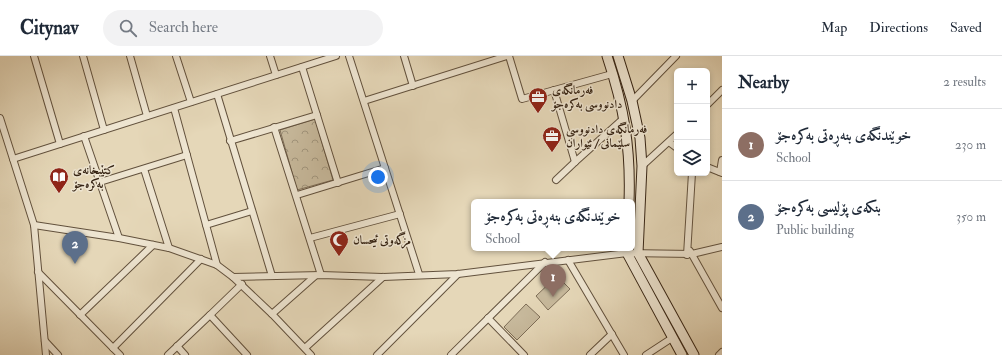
<!DOCTYPE html>
<html lang="en">
<head>
<meta charset="utf-8">
<style>
  :root { --surface:#fff; --page:#f2f2f3; --text:#1f2937; --muted:#747a83; --line:#e0e1e3; --accent:#8f2418 }
  body { margin:0; font-family:"IM FELL Double Pica",Amiri,serif; background:var(--page); color:var(--text) }
  .controls { position:absolute; right:12px; top:12px; display:grid; overflow:hidden; border-radius:6px; box-shadow:0 2px 6px #0003 }
  .controls button { width:36px; height:36px; display:grid; place-items:center; padding:0; border:0; border-bottom:1px solid var(--line); background:var(--surface); color:var(--text); font:20px sans-serif }
  .you { position:absolute; left:378px; top:121px; width:14px; height:14px; margin:-10px; border:3px solid #fff; border-radius:50%; background:#1a73e8; box-shadow:0 0 0 6px #1a73e833 }
  .badge { display:grid; place-items:center; width:26px; height:26px; border-radius:50%; background:var(--accent); color:#fff; font-size:13px; font-weight:700 }
  .pin { position:absolute; translate:-50% -33px; filter:drop-shadow(0 1px 2px #0008) }
  .pin::after { content:''; position:absolute; top:21px; width:14px; height:12px; background:inherit; clip-path:polygon(0 0,100% 0,50% 100%) }
  .popup { position:absolute; left:471px; top:143px; width:164px; height:52px; box-sizing:border-box; display:grid; place-content:center; border-radius:6px; background:var(--surface); filter:drop-shadow(0 1px 3px #0005); font-size:13px; white-space:nowrap; color:var(--muted) }
  .popup b { font-size:15px; color:var(--text) }
  .popup::after { content:''; position:absolute; left:50%; top:100%; margin-left:-8px; border:8px solid transparent; border-top-color:var(--surface) }
  .list { margin:0; padding:0; list-style:none }
  h2 { display:flex; justify-content:space-between; align-items:center; height:52px; margin:0; padding:0 16px; font-size:17px }
  h2 small { font-size:13px; font-weight:400; color:var(--muted) }
  .list li { display:grid; grid-template-columns:26px 1fr auto; gap:12px; align-items:center; box-sizing:border-box; height:72px; padding:0 16px; border-top:1px solid var(--line) }
  .list b { display:block; font-size:15px; white-space:nowrap }
  .list p { margin:0; font-size:13px; white-space:nowrap; color:var(--muted) }
  .list em { font-size:13px; font-style:normal; color:var(--muted) }
  .icon { flex:none; width:22px; height:22px; fill:none; stroke:currentColor; stroke-width:2; stroke-linecap:round; stroke-linejoin:round }
  .map { position:relative; flex:none; width:722px; height:299px; overflow:hidden }
  header { display:flex; align-items:center; gap:24px; box-sizing:border-box; height:56px; padding:0 20px; background:var(--surface); border-bottom:1px solid var(--line) }
  header strong { font-size:19px }
  nav { display:flex; gap:22px; margin-inline-start:auto; font-size:14px }
  .search { width:280px; height:36px; background:var(--page); display:flex; align-items:center; gap:10px; box-sizing:border-box; padding:0 14px; border-radius:22px; color:var(--muted); font-size:15px }
  main { display:flex }
  aside { flex:1; background:var(--surface) }
  .map>svg:first-child { display:block }
  .forest { fill:url(#forest-crowns); stroke:#7e6e58 }
  .pitch { fill:#c7b99c; stroke:#7e6e58 }
  .lines { fill:none; stroke-linecap:round; stroke-linejoin:round }
  .minor-casing { stroke:#62513d; stroke-width:8 }
  .secondary-casing { stroke:#362414; stroke-width:11 }
  .minor { stroke:#eee5d1; stroke-width:6 }
  .secondary { stroke:#eee5d1; stroke-width:9 }
  .labels { text-anchor:middle; dominant-baseline:central; stroke-width:3; stroke-linejoin:round; paint-order:stroke }
  .poi-label { font-size:12px; font-weight:bold; fill:#362414; stroke:#eee5d1; text-anchor:start }
</style>
</head>
<body>
<header>
<strong>Citynav</strong>
<div class="search"><svg class="icon" aria-label="search" viewBox="0 0 24 24"><circle cx="10" cy="10" r="6"/><path d="M15 15l6 6"/></svg>Search here</div>
<nav><a>Map</a><a>Directions</a><a>Saved</a></nav>
</header>
<main>
<div class="map">
<svg width="722" height="299" viewBox="0 0 722 299">
  <defs>
    <pattern id="forest-crowns" width="20" height="18" patternUnits="userSpaceOnUse"><rect width="20" height="18" fill="#c7b99c"/><path d="M2 6a3 3 0 1 1 6 0M12 15a3 3 0 1 1 6 0" fill="none" stroke="#a2967e"/></pattern>
  </defs>
  <rect width="100%" height="100%" fill="#e5d7b8"/>
  <filter id="stains"><feTurbulence type="fractalNoise" baseFrequency=".005" numOctaves="4"/><feColorMatrix values="0 0 0 0 .2 0 0 0 0 .09 0 0 0 0 .02 0 0 0 .5 -.17"/></filter>
  <radialGradient id="worn" r=".72"><stop offset=".6" stop-color="#630" stop-opacity="0"/><stop offset="1" stop-color="#630" stop-opacity=".3"/></radialGradient>
  <path class="forest" d="M315,63l18,61 -36,10 -17,-60z"/>
  <g class="pitch">
    <path d="M557,220l13,13 -22,21 -12,-14z"/>
    <path d="M526,248l14,13 -23,23 -13,-13z"/>
  </g>
  <g class="lines">
    <g class="minor-casing">
      <g id="minor">
        <path d="M34,0l26,88"/>
        <path d="M83,0l21,74"/>
        <path d="M130,0l17,60"/>
        <path d="M176,0l15,46"/>
        <path d="M270,0l6,19"/>
        <path d="M349,0l70,218"/>
        <path d="M404,0l9,30"/>
        <path d="M509,0l13,43 90,-25"/>
        <path d="M302,11l36,116"/>
        <path d="M554,34l21,72 49,-44"/>
        <path d="M217,38l55,182"/>
        <path d="M364,45l143,-45"/>
        <path d="M632,45l44,-45"/>
        <path d="M707,49l15,-15"/>
        <path d="M174,52l43,157"/>
        <path d="M0,62l34,107 12,130"/>
        <path d="M274,71l47,148"/>
        <path d="M84,80l35,102"/>
        <path d="M230,85l87,-26"/>
        <path d="M669,86l8,6"/>
        <path d="M13,103l323,-103"/>
        <path d="M642,110l35,-32"/>
        <path d="M707,111l15,6"/>
        <path d="M144,113l25,79"/>
        <path d="M720,116l2,-12"/>
        <path d="M556,124l19,-18"/>
        <path d="M100,126l87,-27"/>
        <path d="M297,139l88,-27"/>
        <path d="M34,169l85,13 50,10 48,17 16,12 88,-2 62,2 75,-3 169,-21 65,1 30,-7"/>
        <path d="M206,169l46,-14"/>
        <path d="M310,182l90,-24"/>
        <path d="M690,195l32,57"/>
        <path d="M687,199l5,-82"/>
        <path d="M568,204l56,95"/>
        <path d="M38,216l82,83"/>
        <path d="M233,221l39,37"/>
        <path d="M80,259l73,-70"/>
        <path d="M210,259l32,-31"/>
        <path d="M488,262l36,37"/>
        <path d="M45,285l13,14"/>
        <path d="M177,290l8,9"/>
        <path d="M113,292l88,-89"/>
        <path d="M305,292l78,-71"/>
        <path d="M168,299l42,-40 37,40"/>
        <path d="M311,299l-39,-41 43,-38"/>
        <path d="M377,299l81,-81"/>
        <path d="M451,299l94,-93"/>
        <path d="M590,299l22,-21"/>
        <path d="M646,299l26,-17"/>
        <path d="M719,299l3,-3"/>
      </g>
    </g>
    <g class="secondary-casing">
      <g id="secondary">
        <path d="M607,0c17,51 24,92 22,146"/>
        <path d="M618,0l14,45 8,37 2,28 -4,87 56,102"/>
        <path d="M628,192l-1,5 55,102"/>
      </g>
    </g>
    <use href="#minor" class="minor"/>
    <use href="#secondary" class="secondary"/>
  </g>
  <defs>
    <g id="office-pin" transform="scale(1)"><path d="M0 17L-7.5 6A9.5 9.5 0 1 1 7.5 6Z" fill="#8f2418" stroke="#eee5d1"/><path d="M-6-3h4V-5.5h4V-3h4V5H-6ZM-1-4.5V-3h2v-1.5ZM-6 0V1H6V0Z" fill="#fff"/></g>
    <g id="library-pin" transform="scale(1)"><path d="M0 17L-7.5 6A9.5 9.5 0 1 1 7.5 6Z" fill="#8f2418" stroke="#eee5d1"/><path d="M-6-4Q-3-5.5-.7-3.5V5Q-3 3-6 4ZM6-4Q3-5.5 .7-3.5V5Q3 3 6 4Z" fill="#fff"/></g>
    <g id="mosque-pin" transform="scale(1)"><path d="M0 17L-7.5 6A9.5 9.5 0 1 1 7.5 6Z" fill="#8f2418" stroke="#eee5d1"/><path d="M3.5-4.9A6 6 0 1 0 3.5 4.9A5 5 0 1 1 3.5-4.9Z" fill="#fff"/></g>
  </defs>
  <g fill-rule="evenodd">
    <use href="#office-pin" x="538" y="41"/>
    <use href="#office-pin" x="552" y="80"/>
    <use href="#library-pin" x="59" y="121"/>
    <use href="#mosque-pin" x="339" y="184"/>
  </g>
  <g class="labels">
    <g class="poi-label">
      <text x="552" y="34">فەرمانگەی<tspan x="552" dy="14">دادنووسی بەکرەجۆ</tspan></text>
      <text x="566" y="73">فەرمانگەی دادنووسی<tspan x="566" dy="14">سلێمانی / ئێواران</tspan></text>
      <text x="73" y="114">کتێبخانەی<tspan x="73" dy="14">بەکرەجۆ</tspan></text>
      <text x="353" y="184">مزگەوتی ئیحسان</text>
    </g>
  </g>
  <rect width="100%" height="100%" filter="url(#stains)"/>
  <rect width="100%" height="100%" fill="url(#worn)"/>
</svg>
<div class="controls">
<button>+</button>
<button>−</button>
<button><svg class="icon" aria-label="layers" viewBox="0 0 24 24"><path d="M12 4l9 5-9 5-9-5zM3 14l9 5 9-5"/></svg></button>
</div>
<div class="you"></div>
<div class="pin badge" style="left:553px;top:241px;background:#8d6e63">1</div>
<div class="popup"><b>خوێندنگەی بنەڕەتی بەکرەجۆ</b>School</div>
<div class="pin badge" style="left:75px;top:208px;background:#5c6f8a">2</div>
</div>
<aside>
<h2>Nearby<small>2 results</small></h2>
<ul class="list">
<li><span class="badge" style="background:#8d6e63">1</span><div><b>خوێندنگەی بنەڕەتی بەکرەجۆ</b><p>School</p></div><em>230 m</em></li>
<li><span class="badge" style="background:#5c6f8a">2</span><div><b>بنکەی پۆلیسی بەکرەجۆ</b><p>Public building</p></div><em>350 m</em></li>
</ul>
</aside>
</main>
</body>
</html>
